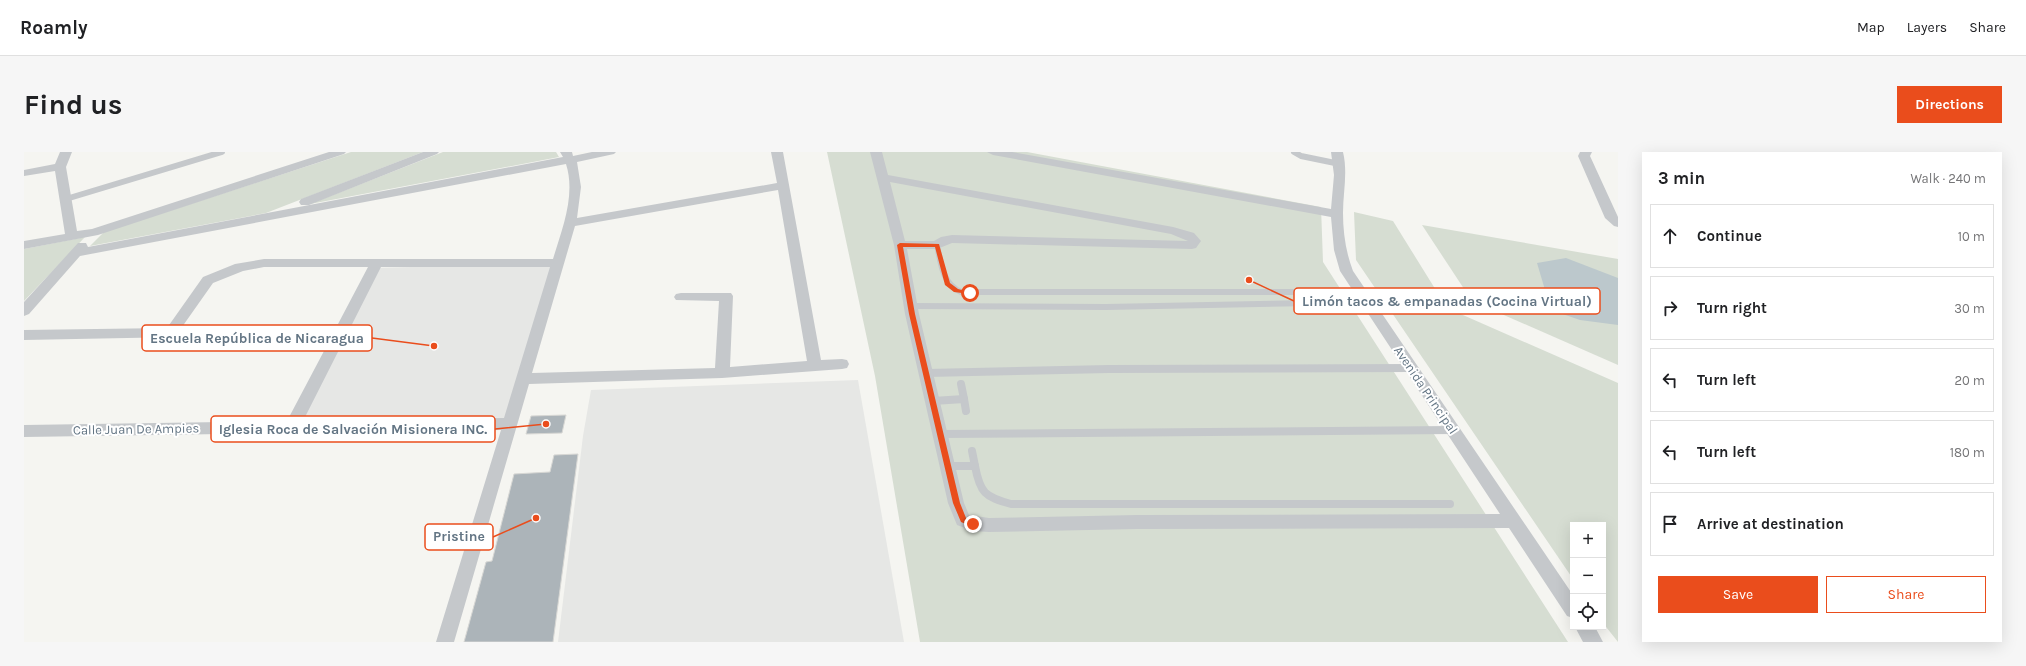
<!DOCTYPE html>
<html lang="en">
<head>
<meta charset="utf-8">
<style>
  :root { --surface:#fff; --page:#f6f6f6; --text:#202124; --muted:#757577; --line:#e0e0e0; --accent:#ea4d1c }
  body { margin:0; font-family:Karla,sans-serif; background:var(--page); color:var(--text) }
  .controls { position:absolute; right:12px; bottom:12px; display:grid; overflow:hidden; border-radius:0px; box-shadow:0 4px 16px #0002 }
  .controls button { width:36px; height:36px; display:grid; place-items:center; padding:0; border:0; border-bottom:1px solid var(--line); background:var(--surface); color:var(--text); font:20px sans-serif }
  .stop { position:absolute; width:12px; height:12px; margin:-9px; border:3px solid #ea4d1c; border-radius:50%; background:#fff }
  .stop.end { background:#ea4d1c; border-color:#fff; box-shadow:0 1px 4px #0008 }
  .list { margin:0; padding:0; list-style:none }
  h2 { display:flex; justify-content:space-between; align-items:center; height:52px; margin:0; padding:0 16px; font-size:17px }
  h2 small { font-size:13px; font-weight:400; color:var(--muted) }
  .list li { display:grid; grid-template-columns:26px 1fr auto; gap:12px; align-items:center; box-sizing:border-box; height:64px; margin:0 8px 8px; padding:0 8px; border:1px solid var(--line); border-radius:0px }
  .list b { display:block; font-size:15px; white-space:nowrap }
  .list em { font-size:13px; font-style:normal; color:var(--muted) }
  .actions { display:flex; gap:8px; padding:12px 16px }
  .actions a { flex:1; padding:9px 0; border:1px solid var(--accent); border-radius:0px; text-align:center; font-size:14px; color:var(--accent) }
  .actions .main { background:var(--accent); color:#fff }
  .icon { flex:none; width:22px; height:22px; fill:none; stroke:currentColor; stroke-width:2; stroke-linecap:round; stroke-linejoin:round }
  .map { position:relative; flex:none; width:1594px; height:490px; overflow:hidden; border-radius:0px }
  header { display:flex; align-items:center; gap:24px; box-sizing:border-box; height:56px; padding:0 20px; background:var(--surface); border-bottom:1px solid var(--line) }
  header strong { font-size:19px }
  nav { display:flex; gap:22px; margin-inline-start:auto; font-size:14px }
  .intro { display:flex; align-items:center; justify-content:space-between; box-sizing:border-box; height:96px; padding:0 24px }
  h1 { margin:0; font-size:28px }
  .button { padding:10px 18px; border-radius:0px; background:var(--accent); color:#fff; font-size:14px; font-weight:700 }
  main { display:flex; gap:24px; padding:0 24px }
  aside { flex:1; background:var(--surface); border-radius:0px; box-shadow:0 4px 16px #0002 }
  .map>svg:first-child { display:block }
  .built { fill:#e6e7e5 }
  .green { fill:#d6ddd2 }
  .water { fill:#bcc8cc }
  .building { fill:#acb4b9; stroke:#d7d7d4 }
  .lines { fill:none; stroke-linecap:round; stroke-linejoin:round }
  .service-far1 { stroke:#c5c8cb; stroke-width:6 }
  .service { stroke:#c5c8cb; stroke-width:8 }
  .minor { fill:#c5c8cb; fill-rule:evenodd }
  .route { fill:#ea4d1c }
  .labels { text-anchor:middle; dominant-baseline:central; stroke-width:4; stroke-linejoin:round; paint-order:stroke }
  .street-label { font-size:13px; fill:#637584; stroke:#fff }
  .leader { fill:none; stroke:#ea4d1c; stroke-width:1.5 }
  .callout-dot { fill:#ea4d1c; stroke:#fff; stroke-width:1.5 }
  .callout { fill:#fff; stroke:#ea4d1c; stroke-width:1.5 }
  .callout-label { font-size:14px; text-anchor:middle; font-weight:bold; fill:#637584 }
</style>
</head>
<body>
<header>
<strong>Roamly</strong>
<nav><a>Map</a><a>Layers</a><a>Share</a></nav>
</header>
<div class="intro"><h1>Find us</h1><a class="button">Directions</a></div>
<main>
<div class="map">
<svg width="1594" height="490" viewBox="0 0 1594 490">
  <rect width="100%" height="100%" fill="#f5f5f1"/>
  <g class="built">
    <path d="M533,111l-46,161 -219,3 82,-159z"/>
    <path d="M834,228l46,262h-346l25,-206 8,-46z"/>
  </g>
  <g class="green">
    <path d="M327,0h72l-157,61 -176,33 14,-14z"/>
    <path d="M419,0h113l3,5 -249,47z"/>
    <path d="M803,0h200l294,55 2,55 245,380h-648l-45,-266z"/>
    <path d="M1330,60l39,9 54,87 171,75v259l-15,-19v-98h-30v54l-217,-319z"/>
    <path d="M1398,73l196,34v106l-146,-64z"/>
    <path d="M61,85l-61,64v-52z"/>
  </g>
  <path class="water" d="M1542,106l52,20v47l-38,-5 -29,-10 -14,-47z"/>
  <g class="building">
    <path d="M542,263l-4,18 -36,1 5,-18z"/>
    <path d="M554,302l-25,188h-89l22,-80 6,-1 22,-87 36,-2 4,-17z"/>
  </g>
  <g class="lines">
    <g class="service-far1">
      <path d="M1270,0l7,4 39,8"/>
      <path d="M42,47l156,-47"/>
      <path d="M913,93c4,19 5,38 24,47h365"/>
      <path d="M887,154l195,1 262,-5"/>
    </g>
    <g class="service">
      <path d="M903,221l182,-4 302,-1"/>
      <path d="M937,232l3,15"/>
      <path d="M909,249l31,-2 2,12"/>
      <path d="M917,282l512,-4"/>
      <path d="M924,314h27l-3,-15"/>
      <path d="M951,314c5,27 10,31 36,38h439"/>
    </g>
    <g class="minor">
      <path d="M36,0h12l-6,15 11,64 15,-2 237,-77h17l-2,2 -246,81 -74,14v-8l41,-7 -10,-63 -31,5v-6l31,-6z"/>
      <path d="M399,0h16l-2,2 -128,51h-8l-2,-3 2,-3z"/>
      <path d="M536,0h12l1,4 19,-4h24l-2,2 -37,8 4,25 -4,31 200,-35 -6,-31h12l38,208 21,-1 5,1 2,4 -2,4 -5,1 -120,9 -193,6 -75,258h-18l65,-212 -477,7v-12l263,-4 46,-87 -309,6v-10l143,-2 36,-51 32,-13 29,-5h289c9,-30 23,-64 13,-95l-486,92 -51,58 -5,2v-14l54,-59h8l2,4 475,-90zM754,38l29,171 -77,6 3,-71 -2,-3h-50l-5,1 -2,3 2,3 43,1 -4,67 -183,5 43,-147zM240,115h104l-30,57 -156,3 31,-44 30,-12zM357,115h169l-46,151 -201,3z"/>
      <path d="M846,0h12l6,23 285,52 21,6 7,8 -5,7 -4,1 -240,-6 -15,6h-30l12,65 45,189 5,12 20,3 148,-3 363,-1 -160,-243 -6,-21 -3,-33 -338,-62 -6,-3h25l319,57 3,-34 -3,-23h12c5,21 0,40 0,61 0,20 3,40 10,58l220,324v23l-6,-2 -58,-88 -372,1 -148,3 -16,-1 -16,-6 -9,-22 -43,-189 -11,-69zM866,30l281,52 17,7 -236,-6 -11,2 -7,4h-29z"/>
      <path d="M1556,0h12l-2,4 28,61v10l-4,-1 -9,-8 -27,-62z"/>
      <path d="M1551,475h20l8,15h-20z"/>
    </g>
  </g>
  <path class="route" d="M876,91l39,1 11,39 8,6 15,4 -3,1 -16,-2 -9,-7 -10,-38h-32l12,67 45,189 6,15 10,4 1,2 -4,3 -12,-5 -8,-19 -44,-189 -12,-69z"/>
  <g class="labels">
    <g class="street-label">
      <text transform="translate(1402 238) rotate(56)">Avenida Principal</text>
      <text transform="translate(112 277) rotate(-1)">Calle Juan De Ampies</text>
    </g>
  </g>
  <path class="leader" d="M1225 128L1270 149M410 194L348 186M522 272L471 277M512 366L469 385"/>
  <g class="callout-dot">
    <circle cx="1225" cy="128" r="4"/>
    <circle cx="410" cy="194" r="4"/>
    <circle cx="522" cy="272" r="4"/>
    <circle cx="512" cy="366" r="4"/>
  </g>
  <g class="callout">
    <rect x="1270" y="136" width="306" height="26" rx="4"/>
    <rect x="118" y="173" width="230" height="26" rx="4"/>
    <rect x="187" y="264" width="284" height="26" rx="4"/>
    <rect x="401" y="372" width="68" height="26" rx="4"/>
  </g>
  <g class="callout-label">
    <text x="1423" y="154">Limón tacos &amp; empanadas (Cocina Virtual)</text>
    <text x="233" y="191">Escuela República de Nicaragua</text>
    <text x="329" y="282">Iglesia Roca de Salvación Misionera INC.</text>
    <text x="435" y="389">Pristine</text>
  </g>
</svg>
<div class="controls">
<button>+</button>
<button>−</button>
<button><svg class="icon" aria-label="locate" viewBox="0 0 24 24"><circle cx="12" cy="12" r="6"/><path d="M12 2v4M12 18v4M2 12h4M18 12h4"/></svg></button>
</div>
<div class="stop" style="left:946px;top:141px"></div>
<div class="stop end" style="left:949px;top:372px"></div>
</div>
<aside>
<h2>3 min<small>Walk · 240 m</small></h2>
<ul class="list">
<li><svg class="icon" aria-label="ahead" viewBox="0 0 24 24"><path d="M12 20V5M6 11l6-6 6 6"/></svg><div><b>Continue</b></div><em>10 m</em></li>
<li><svg class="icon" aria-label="right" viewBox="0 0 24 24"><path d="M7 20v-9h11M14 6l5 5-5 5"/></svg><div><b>Turn right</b></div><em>30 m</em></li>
<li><svg class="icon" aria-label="left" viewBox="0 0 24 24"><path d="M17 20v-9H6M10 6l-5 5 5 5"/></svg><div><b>Turn left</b></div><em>20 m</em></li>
<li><svg class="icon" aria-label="left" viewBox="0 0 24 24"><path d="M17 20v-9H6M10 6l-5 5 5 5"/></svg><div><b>Turn left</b></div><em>180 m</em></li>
<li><svg class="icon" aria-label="arrive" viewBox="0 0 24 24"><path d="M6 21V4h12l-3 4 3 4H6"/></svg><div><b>Arrive at destination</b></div></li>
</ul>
<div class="actions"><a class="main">Save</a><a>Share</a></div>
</aside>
</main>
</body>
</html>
